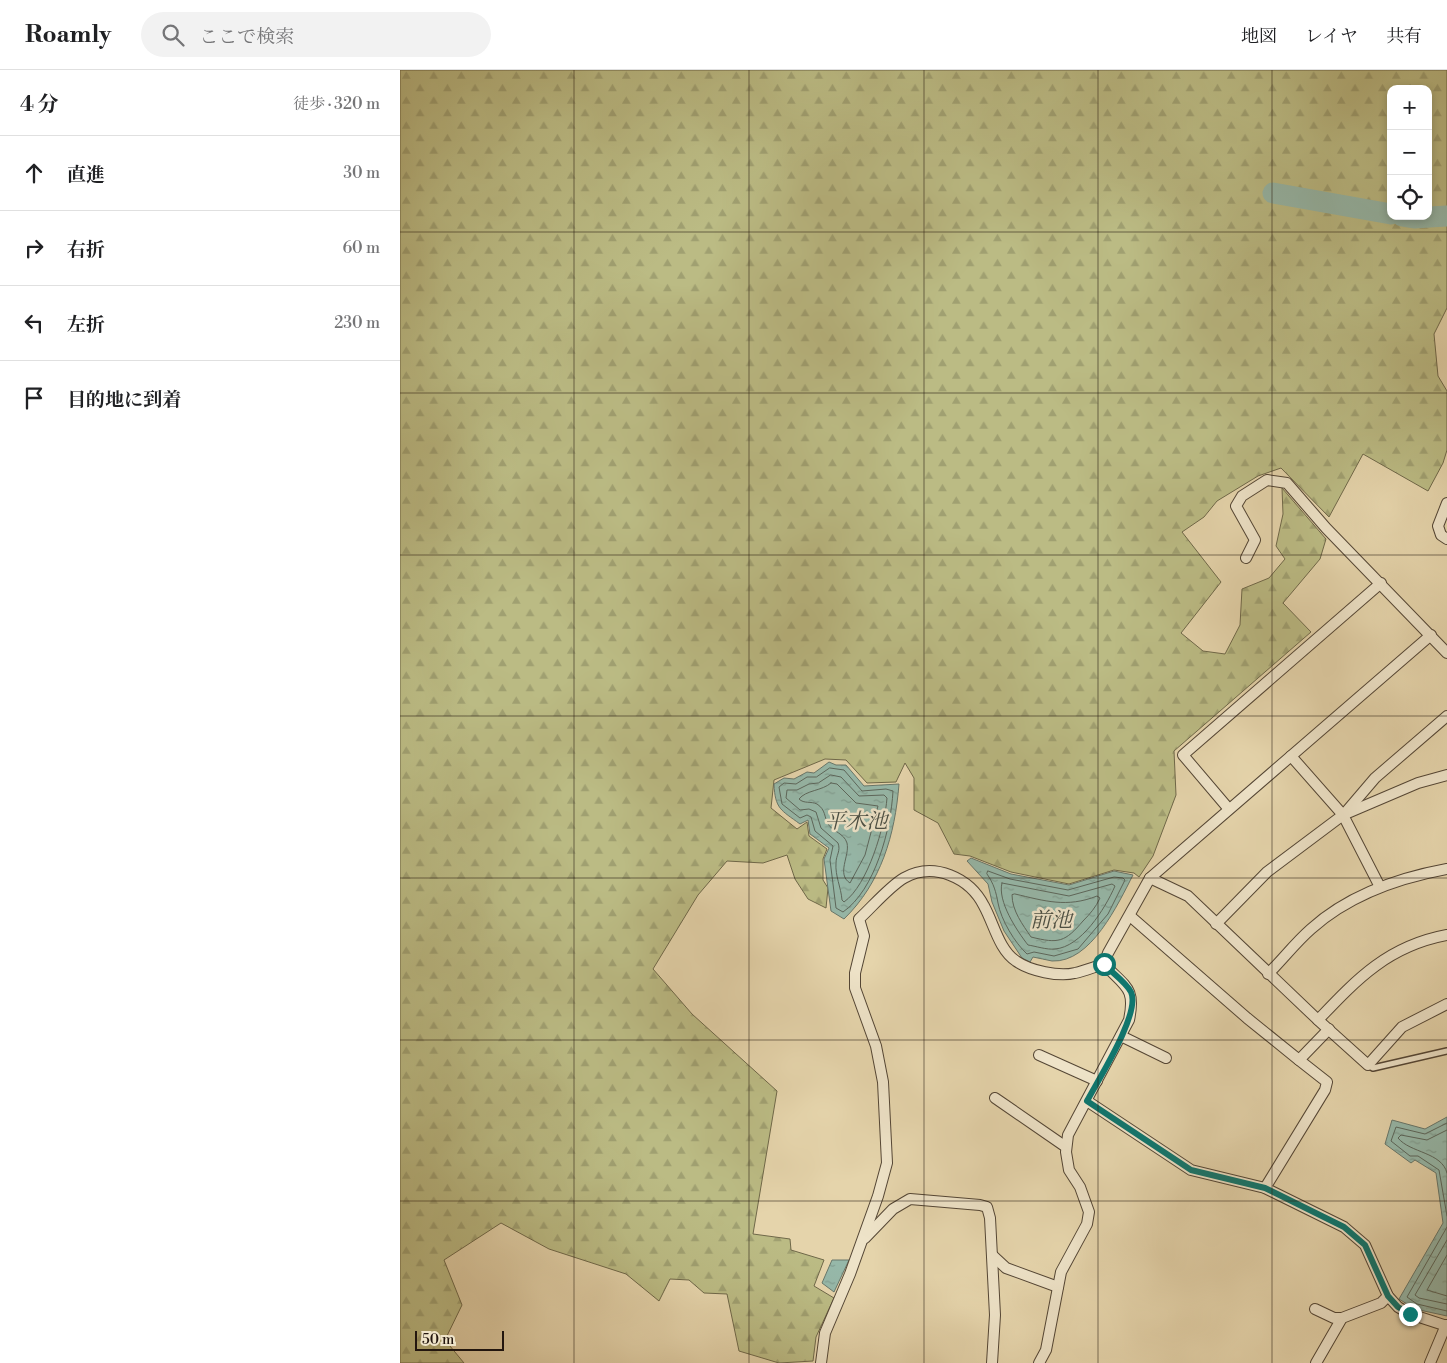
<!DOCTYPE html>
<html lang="ja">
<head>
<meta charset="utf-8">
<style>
  :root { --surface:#fff; --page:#f2f2f2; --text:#202124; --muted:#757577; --line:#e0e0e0 }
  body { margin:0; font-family:"Libre Bodoni","Noto Serif JP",serif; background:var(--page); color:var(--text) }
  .controls { position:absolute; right:15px; top:15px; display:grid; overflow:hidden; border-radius:10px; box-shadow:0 2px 8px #0003 }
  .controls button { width:45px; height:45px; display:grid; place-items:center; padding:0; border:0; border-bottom:1px solid var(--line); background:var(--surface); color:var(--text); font:25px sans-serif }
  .scale { position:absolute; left:15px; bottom:12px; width:89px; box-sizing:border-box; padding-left:5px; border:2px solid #23160e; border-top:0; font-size:14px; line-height:18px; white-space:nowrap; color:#23160e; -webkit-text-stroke:4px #eee3c8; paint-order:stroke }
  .stop { position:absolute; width:15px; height:15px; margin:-11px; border:4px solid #0f766e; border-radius:50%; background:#fff }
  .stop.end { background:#0f766e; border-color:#fff; box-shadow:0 1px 5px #0008 }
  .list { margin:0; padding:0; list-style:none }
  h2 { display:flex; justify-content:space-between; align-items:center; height:65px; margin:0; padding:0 20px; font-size:21px }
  h2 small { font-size:16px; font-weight:400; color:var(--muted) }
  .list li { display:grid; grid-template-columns:32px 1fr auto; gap:15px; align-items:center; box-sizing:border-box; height:75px; padding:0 20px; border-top:1px solid var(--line) }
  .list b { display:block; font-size:19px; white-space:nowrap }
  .list em { font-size:16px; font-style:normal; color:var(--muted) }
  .icon { flex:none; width:28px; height:28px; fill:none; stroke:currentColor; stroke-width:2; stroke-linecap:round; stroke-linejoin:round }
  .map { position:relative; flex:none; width:1047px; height:1293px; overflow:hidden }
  header { display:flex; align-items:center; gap:30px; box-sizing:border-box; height:70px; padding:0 25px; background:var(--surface); border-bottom:1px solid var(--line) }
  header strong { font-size:24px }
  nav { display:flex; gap:28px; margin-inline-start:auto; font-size:18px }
  .search { width:350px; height:45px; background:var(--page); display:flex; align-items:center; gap:12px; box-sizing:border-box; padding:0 18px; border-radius:28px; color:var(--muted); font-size:19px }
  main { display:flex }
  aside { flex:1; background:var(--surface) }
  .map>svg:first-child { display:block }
  .forest { fill:url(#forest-firs); stroke:#6f6849; fill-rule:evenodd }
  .water { fill:url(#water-ripples); stroke:#68776b }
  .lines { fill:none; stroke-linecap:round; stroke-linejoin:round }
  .shore { stroke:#5c675c; stroke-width:1 }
  .river { stroke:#96b8a9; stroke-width:21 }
  .lane-casing { stroke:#544635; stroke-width:8 }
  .street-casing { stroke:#544635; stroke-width:12 }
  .lane { stroke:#eee3c8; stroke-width:5 }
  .street { stroke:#eee3c8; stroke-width:10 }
  .route { stroke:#0f766e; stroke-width:6 }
  .grid { fill:none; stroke:#23160e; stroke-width:1; stroke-opacity:0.55 }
  .labels { text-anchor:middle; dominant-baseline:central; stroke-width:5; stroke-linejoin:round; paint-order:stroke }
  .water-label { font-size:21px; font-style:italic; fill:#4b4f44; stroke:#eee3c8 }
</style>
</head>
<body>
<header>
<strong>Roamly</strong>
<div class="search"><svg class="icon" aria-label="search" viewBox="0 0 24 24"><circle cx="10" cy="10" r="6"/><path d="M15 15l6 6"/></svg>ここで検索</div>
<nav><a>地図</a><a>レイヤ</a><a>共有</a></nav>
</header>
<main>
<aside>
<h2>4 分<small>徒歩 · 320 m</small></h2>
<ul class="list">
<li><svg class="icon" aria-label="ahead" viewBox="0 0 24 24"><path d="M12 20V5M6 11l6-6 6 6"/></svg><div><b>直進</b></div><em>30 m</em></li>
<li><svg class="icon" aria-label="right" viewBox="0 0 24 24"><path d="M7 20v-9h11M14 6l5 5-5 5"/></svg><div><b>右折</b></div><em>60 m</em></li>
<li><svg class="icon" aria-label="left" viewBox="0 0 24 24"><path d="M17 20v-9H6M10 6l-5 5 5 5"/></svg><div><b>左折</b></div><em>230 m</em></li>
<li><svg class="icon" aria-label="arrive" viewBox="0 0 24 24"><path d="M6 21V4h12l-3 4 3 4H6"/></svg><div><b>目的地に到着</b></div></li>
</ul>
</aside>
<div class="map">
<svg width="1047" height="1293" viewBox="0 0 1047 1293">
  <defs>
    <pattern id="forest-firs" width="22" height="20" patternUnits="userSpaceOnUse" patternTransform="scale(1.25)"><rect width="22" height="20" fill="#bbbb84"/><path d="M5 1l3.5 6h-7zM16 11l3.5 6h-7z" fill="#a0a071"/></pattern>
    <pattern id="water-ripples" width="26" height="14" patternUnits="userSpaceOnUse" patternTransform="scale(1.25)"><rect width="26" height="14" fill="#96b8a9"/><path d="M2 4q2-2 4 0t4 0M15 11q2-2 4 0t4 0" fill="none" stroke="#819d90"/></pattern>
  </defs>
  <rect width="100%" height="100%" fill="#e5d4ab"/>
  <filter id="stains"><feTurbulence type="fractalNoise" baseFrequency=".004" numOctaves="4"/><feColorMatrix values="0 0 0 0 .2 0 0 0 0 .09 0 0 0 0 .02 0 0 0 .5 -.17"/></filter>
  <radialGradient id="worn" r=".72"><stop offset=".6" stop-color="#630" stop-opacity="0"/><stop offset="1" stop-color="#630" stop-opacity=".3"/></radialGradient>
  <path class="forest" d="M0,0h1047v238l-13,26 4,42 9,15v59l-4,13 -15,28 -65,-37 -34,63 -48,-49 -23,8 -41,25 -13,16 -22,15 39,50 -40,51 22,18 22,3 15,-29 2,-36 27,-11 16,-19 -9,-13 7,-32 -1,-26 44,51 -6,20 -37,44 28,29 -137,119 2,44 -23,61 -14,21 -5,-4 -20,-3 -45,14 -58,-12 -41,-16 -16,-2 -16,-31 -24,-13v-32l-9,-15 -9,19 -29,1 -21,-23 -21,-1 -51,21 -3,28 26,21 10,-7 2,14 18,13 -4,10v21l5,8 -2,20 -18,-9 -13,-20 -8,-24 -24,8 -36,-2 -29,34 -45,74 39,45 85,77 -24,143 37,5 1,11 33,10 -10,26 20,12 -18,39 -3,24 -34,2 -40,-12 -12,-57 -23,-1 -15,-13 -19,-1 -11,22 -33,-27 -77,-25 -48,-26 -57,37 18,45 -17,35 19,23h-64zM991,19h37v127h-37z"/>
  <g class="water">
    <path d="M429,692l7,3h10l18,21 35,-2c-4,51 -18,99 -55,135l-13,-8 -7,-52 5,-11 -19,-14 -2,-14 -8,4c-19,-14 -25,-15 -26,-40l10,-6 10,1 13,-7 7,1z"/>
    <path d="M571,788l40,16 58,11 45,-14 19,4c-15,29 -42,88 -81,86 -6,-1 -13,-3 -19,-4l-3,5 -8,-4 -18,-27 -12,-29 -4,-18 -21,-23z"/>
    <path d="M1047,1047v199l-32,-7 -16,-10 44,-76 -7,-50 -21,-13 -4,3 -26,-19 7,-24 33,9z"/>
    <path d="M432,1190h17l-15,32 -12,-9z"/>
  </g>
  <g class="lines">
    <g class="shore">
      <path d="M430,698l14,2 18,21 24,-2 7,2c-2,38 -18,99 -50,121l-7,-4 -6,-48 3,-14 -18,-15 -4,-14 -4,-2 -7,3 -18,-14 -3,-17 5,-4 12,1 11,-7h9z"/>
      <path d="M431,705l10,2 18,19 25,-1 3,3c-2,28 -19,87 -43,104l-2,-2c-1,-13 -7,-24 -6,-37 0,-8 5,-12 2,-20l-17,-15 -5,-16 -7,-3 -9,1 -14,-12 1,-8h10l12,-6 9,-1z"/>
      <path d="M431,713l6,1 19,19 22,3 -13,49 -15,28c-14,-9 0,-27 -3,-40 -3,-10 -14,-11 -19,-19 -4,-7 -2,-14 -11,-20 -6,-3 -13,0 -18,-5 7,-9 23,-8 32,-16z"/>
      <path d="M588,801l22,8 58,11 46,-13 9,1 2,2 -17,34 -30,35 -24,7 -20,-4 -7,2c-12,-11 -26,-34 -29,-51 -2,-11 -4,-19 -11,-29z"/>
      <path d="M602,813l67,13 43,-12 3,2c-10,23 -34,61 -60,63 -8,1 -20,-3 -27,-4 -11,-14 -31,-44 -26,-62z"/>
      <path d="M615,824c30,7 52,14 82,2l3,2c-4,9 -10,16 -17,23 -18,21 -24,23 -52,16 -8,-12 -19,-26 -19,-42z"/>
      <path d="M1047,1053l-22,11 -29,-7 -5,14 19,15h8l21,14 8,46"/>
      <path d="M1047,1060l-20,10 -26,-5 -3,3c12,15 44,14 49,35"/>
      <path d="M1047,1157l-40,70 10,7 30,7"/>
      <path d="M1047,1170l-32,55 4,3 28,6"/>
      <path d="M1047,1185l-20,35 20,6"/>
    </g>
    <g class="river">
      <path d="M873,123l118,21"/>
      <path d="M1002,146l12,2 33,-2"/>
    </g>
    <g class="lane-casing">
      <path id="lane" d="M968,995l5,3 74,-17"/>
    </g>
    <g class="street-casing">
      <g id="street">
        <path d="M1047,433l-9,23 3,9 6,4"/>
        <path d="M846,488l9,-18 -19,-34 6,-10 25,-16 20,3 39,45 121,125"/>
        <path d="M891,686l52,59 37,72"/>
        <path d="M828,738l-45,-53 198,-172"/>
        <path d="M946,742l29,-34 72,-62"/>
        <path d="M750,808l38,18 130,124 50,45 34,-38 45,-23"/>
        <path d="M730,846l117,102 52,42"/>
        <path d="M816,854l51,-52 76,-57 75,-32 29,-8"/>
        <path d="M868,904c15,-15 28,-32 43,-45 38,-34 87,-51 136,-60"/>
        <path d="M918,950c39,-41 70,-74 129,-85"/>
        <path d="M721,966l45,22"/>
        <path d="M639,985l58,26"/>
        <path d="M595,1028l71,49"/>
        <path d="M687,1031l104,69 74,18 79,39 21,18 23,51 10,11 12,7 37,12"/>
        <path d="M865,1118l60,-98 2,-8 -28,-22 30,-31"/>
        <path d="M465,1168l28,-29 17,-10 70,6 7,2 3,11 5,97 -3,48"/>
        <path d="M592,1185l14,13 52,19"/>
        <path d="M915,1239l19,9h8"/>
        <path d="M421,1293l4,-30 25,-59 28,-78 9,-33 -4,-81 -7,-36 -21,-58v-15l9,-37 -5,-17c13,-12 31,-33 45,-41 30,-17 66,0 80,28 10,18 15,44 32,55 14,10 43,16 59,12 9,-2 19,-6 29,-9"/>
        <path d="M639,1293l7,-13 15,-78 26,-48 2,-12 -9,-25 -11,-17 -3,-18 2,-17 61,-115c7,-33 -4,-33 -25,-56l4,-11 42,-75 281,-243"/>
        <path d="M916,1293l26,-45 39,-15 7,-7"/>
        <path d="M1030,1293l16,-38"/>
      </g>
    </g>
    <use href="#lane" class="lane"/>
    <use href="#street" class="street"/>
  </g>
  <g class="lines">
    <path class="route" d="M704,894c7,8 22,18 27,28 10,21 -33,88 -44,109l104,69 74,18 79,39 21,18 23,51 10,11 12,7"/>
  </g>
  <path class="grid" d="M174,0v1293M349,0v1293M524,0v1293M698,0v1293M872,0v1293M0,162h1047M0,323h1047M0,485h1047M0,646h1047M0,808h1047M0,970h1047M0,1131h1047"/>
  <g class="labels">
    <g class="water-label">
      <text x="456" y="752">平木池</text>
      <text x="651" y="851">前池</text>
    </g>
  </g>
  <rect width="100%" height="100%" filter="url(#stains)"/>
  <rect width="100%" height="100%" fill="url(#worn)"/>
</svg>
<div class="controls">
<button>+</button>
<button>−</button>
<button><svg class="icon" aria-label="locate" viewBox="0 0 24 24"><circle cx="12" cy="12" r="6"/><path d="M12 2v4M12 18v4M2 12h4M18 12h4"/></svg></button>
</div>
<div class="scale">50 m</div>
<div class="stop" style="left:704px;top:894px"></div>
<div class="stop end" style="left:1010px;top:1244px"></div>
</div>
</main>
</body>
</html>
